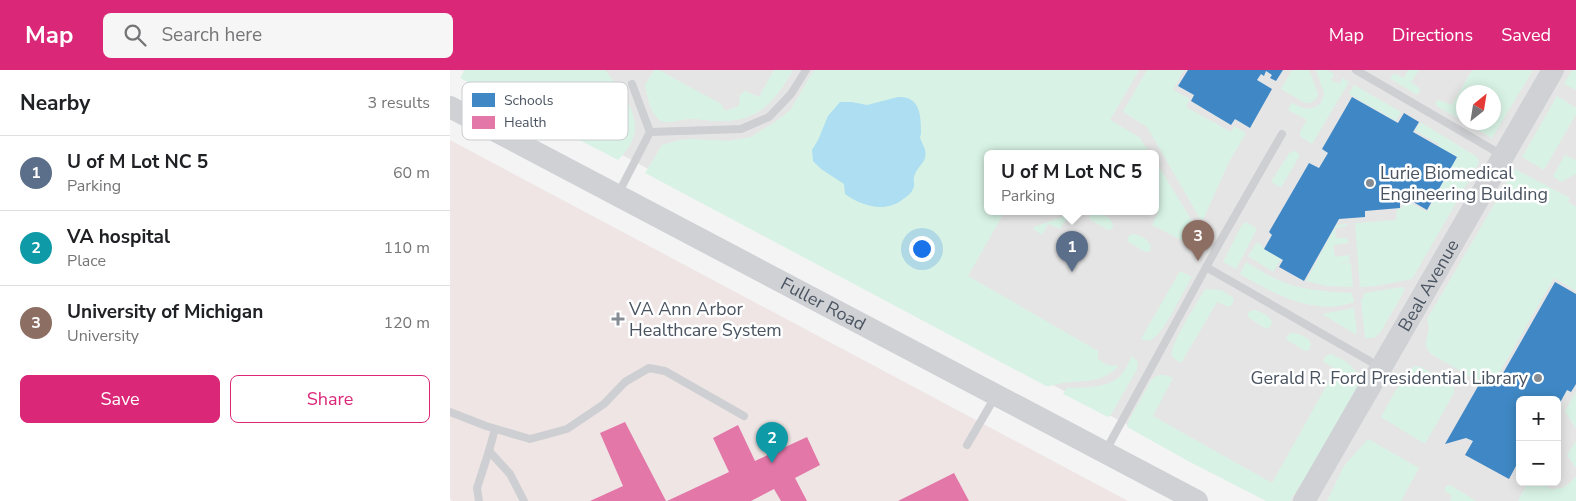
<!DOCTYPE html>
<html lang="en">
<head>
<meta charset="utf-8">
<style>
  :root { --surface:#fff; --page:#f6f6f6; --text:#202124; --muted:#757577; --line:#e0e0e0; --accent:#db2777 }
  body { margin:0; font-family:"Nunito Sans",sans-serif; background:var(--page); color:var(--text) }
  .controls { position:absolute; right:15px; bottom:15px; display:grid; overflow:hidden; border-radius:8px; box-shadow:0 2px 12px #0003 }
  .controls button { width:45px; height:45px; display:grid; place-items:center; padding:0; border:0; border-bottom:1px solid var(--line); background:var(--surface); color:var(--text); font:25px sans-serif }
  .compass { position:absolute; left:1006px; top:15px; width:45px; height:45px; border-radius:50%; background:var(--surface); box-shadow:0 2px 12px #0003; rotate:30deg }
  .you { position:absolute; left:471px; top:178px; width:18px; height:18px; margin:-12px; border:4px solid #fff; border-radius:50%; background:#1a73e8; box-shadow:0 0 0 8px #1a73e833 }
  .badge { display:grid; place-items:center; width:32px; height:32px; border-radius:50%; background:var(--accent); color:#fff; font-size:16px; font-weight:700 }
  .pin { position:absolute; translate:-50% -41px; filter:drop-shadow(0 1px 2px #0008) }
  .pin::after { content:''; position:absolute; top:26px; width:18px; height:15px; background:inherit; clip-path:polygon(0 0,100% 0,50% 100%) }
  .popup { position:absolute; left:534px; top:80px; width:175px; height:65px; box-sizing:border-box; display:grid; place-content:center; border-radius:8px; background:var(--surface); filter:drop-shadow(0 1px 4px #0005); font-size:16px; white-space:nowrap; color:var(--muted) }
  .popup b { font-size:19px; color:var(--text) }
  .popup::after { content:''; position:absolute; left:50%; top:100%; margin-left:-10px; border:10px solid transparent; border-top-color:var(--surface) }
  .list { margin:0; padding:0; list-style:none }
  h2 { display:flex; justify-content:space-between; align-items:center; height:65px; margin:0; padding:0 20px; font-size:21px }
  h2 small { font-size:16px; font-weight:400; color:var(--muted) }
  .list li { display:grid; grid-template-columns:32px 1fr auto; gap:15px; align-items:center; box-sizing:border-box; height:75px; padding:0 20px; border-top:1px solid var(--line) }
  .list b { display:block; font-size:19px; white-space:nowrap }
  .list p { margin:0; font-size:16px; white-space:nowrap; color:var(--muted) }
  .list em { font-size:16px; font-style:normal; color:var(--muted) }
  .actions { display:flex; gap:10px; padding:15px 20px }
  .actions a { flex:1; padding:11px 0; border:1px solid var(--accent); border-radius:8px; text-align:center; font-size:18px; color:var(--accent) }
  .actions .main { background:var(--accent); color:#fff }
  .icon { flex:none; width:28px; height:28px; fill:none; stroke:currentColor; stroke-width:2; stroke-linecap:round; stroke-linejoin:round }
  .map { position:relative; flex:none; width:1126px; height:431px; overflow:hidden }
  header { display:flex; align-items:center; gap:30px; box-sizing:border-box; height:70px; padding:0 25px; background:var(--accent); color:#fff }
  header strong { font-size:24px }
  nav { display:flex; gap:28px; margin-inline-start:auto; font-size:18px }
  .search { width:350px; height:45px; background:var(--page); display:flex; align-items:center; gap:12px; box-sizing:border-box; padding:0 18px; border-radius:8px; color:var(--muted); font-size:19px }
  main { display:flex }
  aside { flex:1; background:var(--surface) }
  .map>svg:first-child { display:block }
  .education { fill:#e6e5e6; fill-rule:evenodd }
  .medical { fill:#eee5e4 }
  .green { fill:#d8f3e5 }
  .water { fill:#addef1 }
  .schools { fill:#3f88c5 }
  .health { fill:#e377a8 }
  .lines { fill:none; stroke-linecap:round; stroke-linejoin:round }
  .lane { stroke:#cecfd2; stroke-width:8 }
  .secondary { stroke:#cfd1d5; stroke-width:22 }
  .poi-dot { fill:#868c94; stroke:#fff; stroke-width:2 }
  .labels { text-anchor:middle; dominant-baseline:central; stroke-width:5; stroke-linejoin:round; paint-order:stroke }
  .poi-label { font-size:18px; fill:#4a5461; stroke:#fff; text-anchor:start }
  .street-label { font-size:18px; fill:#4a5461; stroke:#fff }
  .key { fill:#fff; stroke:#c9ccd0; stroke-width:1 }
  .key-label { font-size:14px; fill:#4a5461 }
</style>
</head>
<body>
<header>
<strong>Map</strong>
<div class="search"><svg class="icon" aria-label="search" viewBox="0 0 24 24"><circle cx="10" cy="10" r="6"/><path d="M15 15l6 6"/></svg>Search here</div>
<nav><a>Map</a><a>Directions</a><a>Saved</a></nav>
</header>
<main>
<aside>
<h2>Nearby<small>3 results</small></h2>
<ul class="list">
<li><span class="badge" style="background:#5c6f8a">1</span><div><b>U of M Lot NC 5</b><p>Parking</p></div><em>60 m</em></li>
<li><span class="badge" style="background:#0f9aa8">2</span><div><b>VA hospital</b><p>Place</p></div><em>110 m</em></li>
<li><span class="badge" style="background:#8d6e63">3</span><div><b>University of Michigan</b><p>University</p></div><em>120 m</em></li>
</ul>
<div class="actions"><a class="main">Save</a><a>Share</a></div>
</aside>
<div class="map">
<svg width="1126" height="431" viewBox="0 0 1126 431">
  <rect width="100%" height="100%" fill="#f4f4f4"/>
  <path class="education" d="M13,0h1113v431h-306zM1014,22h30v30h-30zM538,83h168v58h-168zM1070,330h37v82h-37z"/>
  <path class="medical" d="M0,70l678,361h-676l-2,-3z"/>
  <g class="green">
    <path d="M12,0h143c23,30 47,57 13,90l-158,-82 4,-7z"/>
    <path d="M204,0h5l62,34 4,7 14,-5 1,-11 5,-4 14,6 15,-27h19c-18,32 -35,52 -75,51 -9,0 -18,-2 -27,-2 -9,0 -19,4 -27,3 -13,-3 -17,-26 -19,-37z"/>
    <path d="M364,0h325l-29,50 29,17 11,16h-162v58h17l-37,65 130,75v8l9,6 12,1c-18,18 -34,14 -57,17 -6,1 -9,3 -16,3l-401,-213 17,-28 17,-5 14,-1 36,2 22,-4 27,-17 13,-11z"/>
    <path d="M697,0h37l-11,20 17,9 -4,8 45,25 3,-6 12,7 -18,31 -25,56 -4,-3 -52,-90 -24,-15z"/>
    <path d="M842,0h17l9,24 -2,5 -6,4h-5l-24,-14z"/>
    <path d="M866,0h12l6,4 -3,6 8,4 4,-6 6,4 -37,62 -12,-8v-4l7,-12 -19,-10 4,-7c11,6 19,9 29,0l3,-10z"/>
    <path d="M958,0h11l-8,12 9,7 -2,5h-2l-25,-15v-3l4,-2 9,4z"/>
    <path d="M1022,0h61l-41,68 -27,-15 29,-1v-30h-30l-1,29 -25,-14 -3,-4 3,-3 14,5z"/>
    <path d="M1122,0h4v20l-12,-6z"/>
    <path d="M904,15l47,27 -5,9 -47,-27z"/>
    <path d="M1107,26l19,12v6l-32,56 -22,-13z"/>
    <path d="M970,52l54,33 4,3 1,5 -67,116 -37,7 -15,1 -5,-64 41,-3 1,-11 5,-1 -1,-5 2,-4 24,13 30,-55 -19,-11 1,-2 -24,-13z"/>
    <path d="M843,80l7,5 -19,33 -9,-6v-2l18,-28 2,1z"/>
    <path d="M1115,85l11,5v14l-15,8 -8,-6z"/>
    <path d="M706,92l41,67 -8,15 -37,-19 6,-13 -2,-2z"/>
    <path d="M1065,99l55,29 -2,4 8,5v84l-22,-13 -57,99 -13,-7 -6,11 -47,-27c-8,-10 -5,-11 -3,-21 2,-4 0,-9 -1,-14z"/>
    <path d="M644,142c8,0 16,5 19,12l-1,5 -4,1 -19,-11 1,-4z"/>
    <path d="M617,145v3l-7,11 -12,-5 -6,11 -9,-6 1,-2z"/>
    <path d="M796,152l11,7 -21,40 -13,-7 19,-37z"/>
    <path d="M897,154v2l-12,2 1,10h11l2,5 -16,2 2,12 14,-2 1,7 -14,1h15l2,24 -27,-1 -20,-5 30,-56z"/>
    <path d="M682,164c7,0 16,5 19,12l-1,5 -5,1 -18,-11 1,-4z"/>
    <path d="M807,172l6,4 -1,2 19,11 -8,13 -25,-16z"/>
    <path d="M796,192c10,6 20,12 30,17 23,11 51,13 76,14l2,9c-39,15 -82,-9 -114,-28z"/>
    <path d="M730,201l12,6c-9,15 -27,53 -39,62 -4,2 -7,2 -12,0z"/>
    <path d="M953,217l2,3 -25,43 -6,5h-9l-4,-38 2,-2 1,-5z"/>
    <path d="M755,219l16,1 13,8 -2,7 -3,2 -12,-5 -36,61c-3,-2 -7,-4 -9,-7 -4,-10 27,-56 33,-67z"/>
    <path d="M904,238l3,27 -35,-21z"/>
    <path d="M803,240c7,1 16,5 19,12l-2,5 -4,2 -18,-12v-4z"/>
    <path d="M841,263c8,0 17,4 20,11l-2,6 -4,1 -19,-12 1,-3z"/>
    <path d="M881,284c14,7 26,11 28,29l-42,76 -27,42h-24l-78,-40 -61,-34 2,-7 23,-41c8,-6 12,-5 21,-1l-20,38 119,67 64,-114 -12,-7 -1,-2 3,-4z"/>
    <path d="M682,286l6,6 -1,7 -26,46 -3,2 -45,-23 4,-6c17,-1 40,1 53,-12 5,-5 9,-14 12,-20z"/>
    <path d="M965,296l6,1 33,18v8l-29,51 -44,-27 25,-45z"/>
    <path d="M1126,322v37l-11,-18z"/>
    <path d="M918,369l51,29 -18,33h-74l17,-35z"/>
    <path d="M1126,371v30v-3l-9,-13z"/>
    <path d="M1126,406v25h-58l10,-19h12l11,7 11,-1 8,-5z"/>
    <path d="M1000,415l26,16h-26l2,-5 -7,-5v-4z"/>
  </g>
  <path class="water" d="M448,27c22,-1 23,18 23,35 0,5 -2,4 0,8 2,6 6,10 4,18 -2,6 -8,10 -10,16 -3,6 1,10 -2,15 -2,5 -7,8 -11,11 -17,13 -40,6 -57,-6l-1,-10 -23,-15 -8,-8 -1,-11 6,-10 10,-24 12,-14h12l15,3z"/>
  <g class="schools">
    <path d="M738,0h95l-7,11 -6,-3 2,-3 -6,-4 -2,5 -3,-2 -4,6 15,9 -22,39 -15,-9 -4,6 -40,-24 3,-6 -16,-9z"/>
    <path d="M902,27l46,26 6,-10 15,9 -6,10 44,25 -30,53 -24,-14 -3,6v6l-35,3v6l-26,2 -35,62 -25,-14 4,-7 -19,-11 8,-14 -3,-3 40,-69 10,5 9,-15 -6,-4z"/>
    <path d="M1105,212l21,12v90l-5,8 -4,-2 -10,18v-8h-37v68l-4,-2 -7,13 -44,-24 8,-14 -7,-3 -21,6 40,-70 13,8z"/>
  </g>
  <g class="health">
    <path d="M175,352l41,79h-76l33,-15 -23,-53z"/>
    <path d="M288,355l17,36 52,-24 13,28 -25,13 12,23h-26l-7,-12 -23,12h-84l62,-29 -16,-34z"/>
    <path d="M504,403l15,28h-71z"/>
  </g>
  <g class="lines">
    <g class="lane">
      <path d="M906,0l146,85"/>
      <path d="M200,62l91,-3 28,-12 22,-23 15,-24"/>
      <path d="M168,124l32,-62 -18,-48"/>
      <path d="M756,197l174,100"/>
      <path d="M0,342l36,14 44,13 37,-10 37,-25 21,-22 24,-14 16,3 79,45"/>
      <path d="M517,375l28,-48"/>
      <path d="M39,381l21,23 14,27"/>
      <path d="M655,382l116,-212 61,-106"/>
      <path d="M29,431l-2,-13 12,-37 6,-22"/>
    </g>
    <g class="secondary">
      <path id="s1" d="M0,37l747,394"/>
      <path id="s2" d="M854,431l249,-431"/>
    </g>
  </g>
  <g class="poi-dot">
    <circle cx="920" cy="113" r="5"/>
    <path d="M165.5 241.5h5v5h5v5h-5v5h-5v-5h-5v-5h5z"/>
    <circle cx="1088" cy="308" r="5"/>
  </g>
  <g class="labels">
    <g class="poi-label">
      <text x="930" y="103">Lurie Biomedical<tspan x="930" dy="21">Engineering Building</tspan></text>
      <text x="179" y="239">VA Ann Arbor<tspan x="179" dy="21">Healthcare System</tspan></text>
      <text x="1078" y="308" text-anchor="end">Gerald R. Ford Presidential Library</text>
    </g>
    <g class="street-label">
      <text stroke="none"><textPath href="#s2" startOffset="249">Beal Avenue</textPath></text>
      <text stroke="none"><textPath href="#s1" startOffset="422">Fuller Road</textPath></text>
    </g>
  </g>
  <rect x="12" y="12" width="166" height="58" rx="8" class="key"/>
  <rect x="22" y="23" width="23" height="14" fill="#3f88c5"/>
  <rect x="22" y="46" width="23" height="13" fill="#e377a8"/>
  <g class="key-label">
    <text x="54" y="35">Schools</text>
    <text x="54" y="57">Health</text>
  </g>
</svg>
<div class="controls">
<button>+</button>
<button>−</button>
</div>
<svg class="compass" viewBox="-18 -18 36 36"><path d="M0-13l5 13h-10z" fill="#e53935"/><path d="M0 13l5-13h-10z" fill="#757577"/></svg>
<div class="you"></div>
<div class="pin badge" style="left:622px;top:202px;background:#5c6f8a">1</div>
<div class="popup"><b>U of M Lot NC 5</b>Parking</div>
<div class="pin badge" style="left:322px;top:393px;background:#0f9aa8">2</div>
<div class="pin badge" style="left:748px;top:191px;background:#8d6e63">3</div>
</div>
</main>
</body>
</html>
